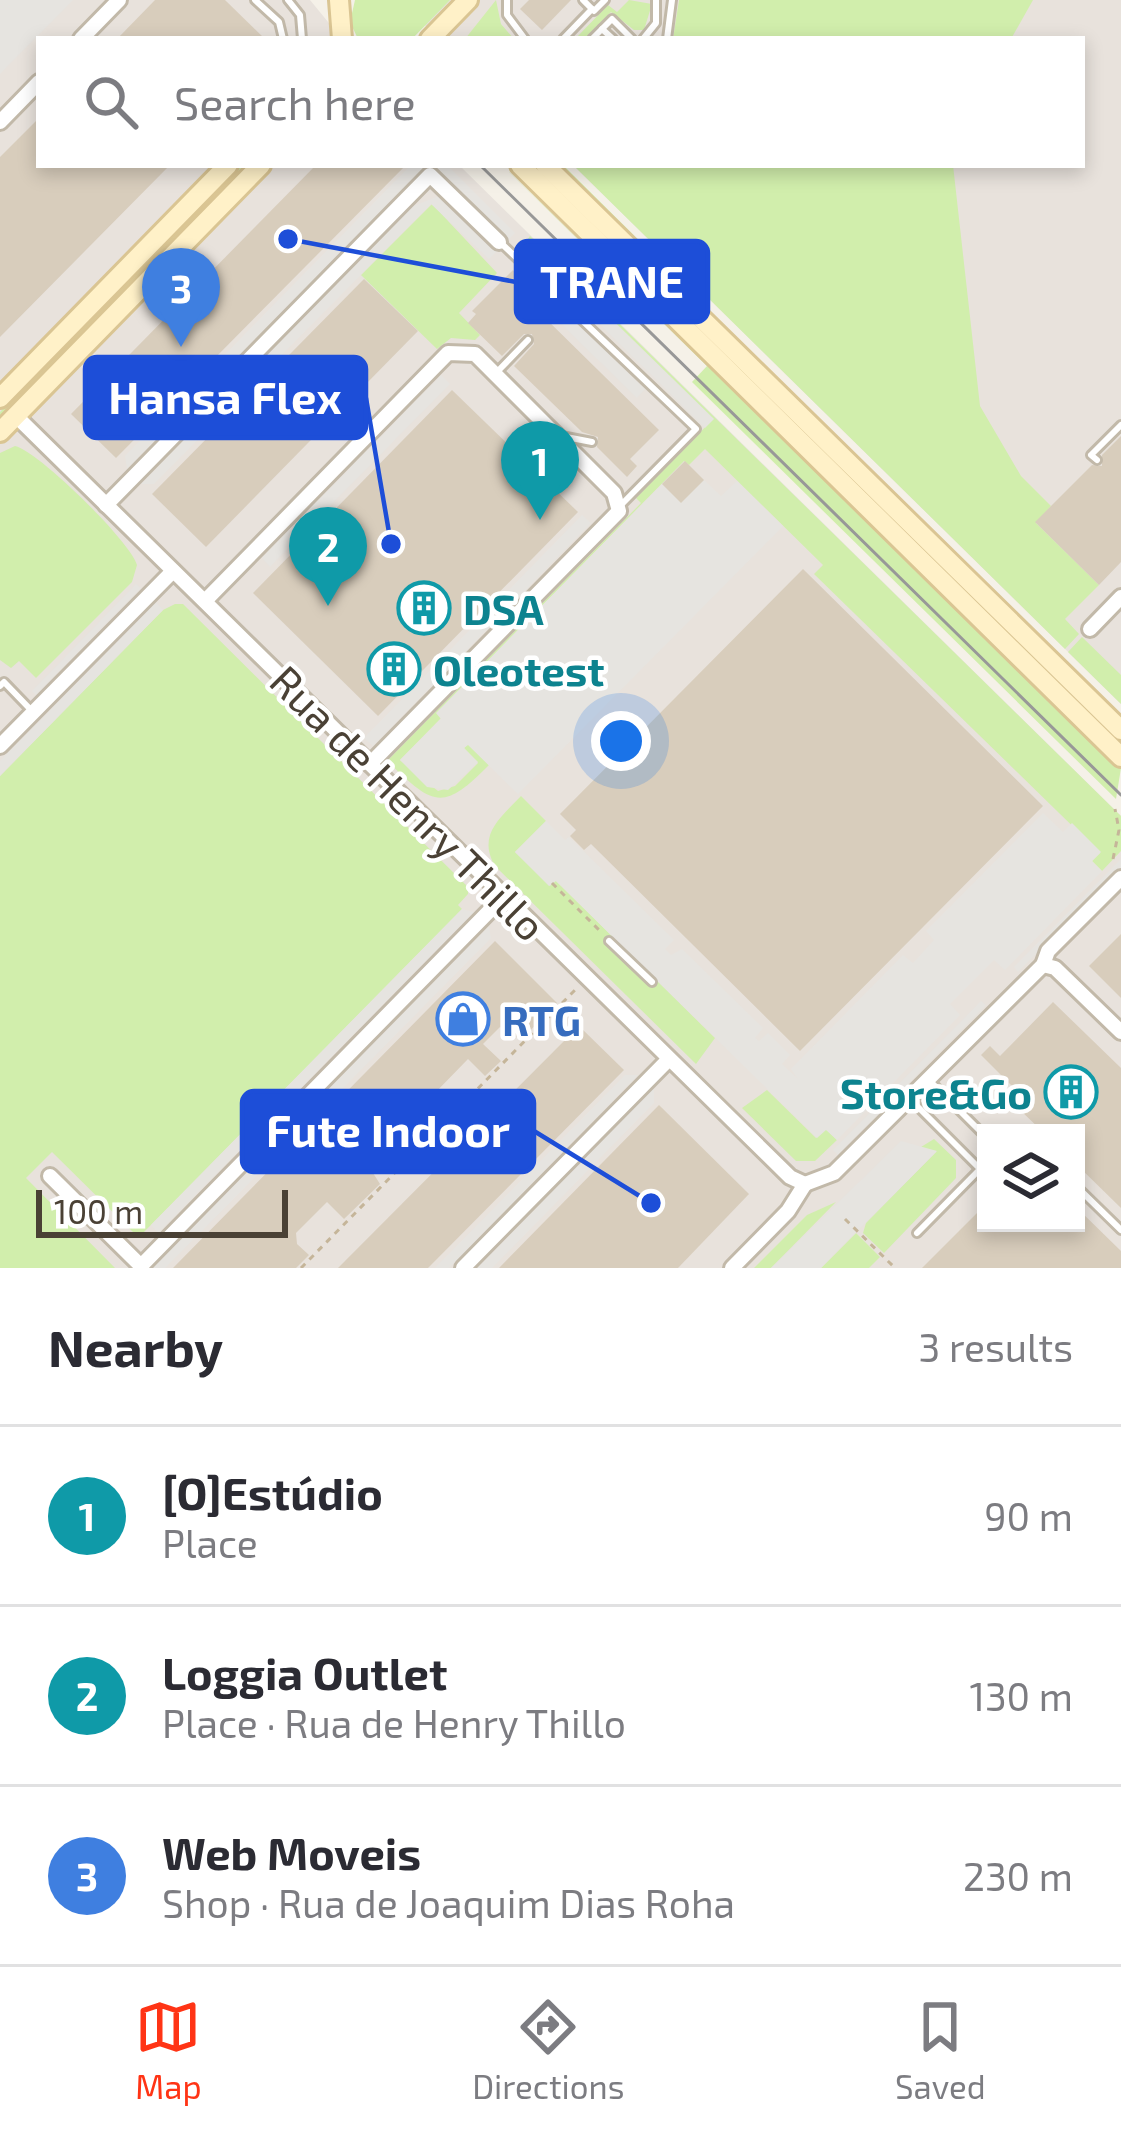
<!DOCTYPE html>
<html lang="en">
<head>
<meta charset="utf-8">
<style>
  :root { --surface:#fff; --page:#f2f2f3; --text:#2b2b33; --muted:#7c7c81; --line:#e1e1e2; --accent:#ff3415 }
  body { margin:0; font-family:"Exo 2",sans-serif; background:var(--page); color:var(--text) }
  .controls { position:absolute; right:36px; bottom:36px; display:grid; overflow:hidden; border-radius:0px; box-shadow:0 6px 18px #0003 }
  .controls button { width:108px; height:108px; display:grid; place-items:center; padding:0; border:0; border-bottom:3px solid var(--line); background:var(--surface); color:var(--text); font:60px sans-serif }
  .scale { position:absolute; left:36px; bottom:30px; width:252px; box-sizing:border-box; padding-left:12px; border:6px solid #4a4135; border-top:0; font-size:33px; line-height:42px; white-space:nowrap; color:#4a4135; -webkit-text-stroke:9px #fff; paint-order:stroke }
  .you { position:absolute; left:621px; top:741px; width:42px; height:42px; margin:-30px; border:9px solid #fff; border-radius:50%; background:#1a73e8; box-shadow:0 0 0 18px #1a73e833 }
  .badge { display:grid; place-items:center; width:78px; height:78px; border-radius:50%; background:var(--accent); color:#fff; font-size:39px; font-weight:700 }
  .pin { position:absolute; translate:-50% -99px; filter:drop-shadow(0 3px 6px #0008) }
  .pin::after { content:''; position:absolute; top:63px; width:42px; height:36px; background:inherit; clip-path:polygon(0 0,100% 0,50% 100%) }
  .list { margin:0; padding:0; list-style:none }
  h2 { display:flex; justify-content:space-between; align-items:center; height:156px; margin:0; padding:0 48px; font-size:51px }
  h2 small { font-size:39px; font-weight:400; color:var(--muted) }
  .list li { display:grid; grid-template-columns:78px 1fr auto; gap:36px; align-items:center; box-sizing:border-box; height:180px; padding:0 48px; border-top:3px solid var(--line) }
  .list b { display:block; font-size:45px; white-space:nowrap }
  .list p { margin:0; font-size:39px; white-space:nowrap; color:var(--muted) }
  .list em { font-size:39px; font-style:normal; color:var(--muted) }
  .icon { flex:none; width:66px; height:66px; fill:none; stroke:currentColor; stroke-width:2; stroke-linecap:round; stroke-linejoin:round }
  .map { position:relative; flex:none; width:1121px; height:1268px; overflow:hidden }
  .search { position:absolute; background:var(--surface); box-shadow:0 6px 18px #0003; left:36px; right:36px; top:36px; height:132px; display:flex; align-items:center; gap:30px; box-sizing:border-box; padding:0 42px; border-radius:0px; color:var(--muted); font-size:45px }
  .sheet { height:696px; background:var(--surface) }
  nav { display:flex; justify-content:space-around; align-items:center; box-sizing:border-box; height:168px; border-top:3px solid var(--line); background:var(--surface); font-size:33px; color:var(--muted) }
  nav a { display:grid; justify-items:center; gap:6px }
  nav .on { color:var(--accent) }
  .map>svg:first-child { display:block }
  .industrial { fill:#e8e2dc; fill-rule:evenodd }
  .green { fill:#d1eeac }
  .parking { fill:#e6e4e0 }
  .building { fill:#d8cdbc }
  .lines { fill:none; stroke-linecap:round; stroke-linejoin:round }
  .service-casing { stroke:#c2b9a9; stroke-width:12 }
  .minor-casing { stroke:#c2b9a9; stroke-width:20 }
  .secondary-casing { stroke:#dac593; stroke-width:24 }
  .path { stroke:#c5b599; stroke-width:3; stroke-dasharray:6 6; stroke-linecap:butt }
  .service { stroke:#fff; stroke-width:6 }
  .minor { stroke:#fff; stroke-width:14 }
  .secondary { stroke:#fff1c8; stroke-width:18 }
  .tram { stroke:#989898; stroke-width:3 }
  .labels { text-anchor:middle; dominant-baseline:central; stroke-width:9; stroke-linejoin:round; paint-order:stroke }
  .culture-label { font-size:42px; font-weight:bold; fill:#0d838f; stroke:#fff; text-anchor:start }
  .street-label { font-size:42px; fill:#4a4135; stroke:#fff }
  .shop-label { font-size:42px; font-weight:bold; fill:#366cbe; stroke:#fff; text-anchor:start }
  .leader { fill:none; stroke:#1d4ed8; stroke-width:4.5 }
  .callout-dot { fill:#1d4ed8; stroke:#fff; stroke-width:4.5 }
  .callout { fill:#1d4ed8; stroke:#1d4ed8; stroke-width:4.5 }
  .callout-label { font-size:45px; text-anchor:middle; font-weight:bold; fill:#fff }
</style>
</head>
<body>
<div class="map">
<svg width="1121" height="1268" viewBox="0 0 1121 1268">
  <rect width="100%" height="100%" fill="#f5f1e8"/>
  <g class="industrial">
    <path d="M0,0h310l32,39h-303v126h420l662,651v452h-1121zM986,1133h90v90h-90z"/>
    <path d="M395,0h726v704l-548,-539h509v-126h-641z"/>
  </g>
  <g class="green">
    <path d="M355,0h95l-38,39h-54l-8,-17z"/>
    <path d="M496,0l5,24 13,15h-49z"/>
    <path d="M629,0l23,4 -8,26h-10l-23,-18 -27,27h-9l33,-34 9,7z"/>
    <path d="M679,0h354l-22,39h-338z"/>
    <path d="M242,165h6l-248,253v-6z"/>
    <path d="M502,165l619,603 -5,31 -424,-417 15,-16z"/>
    <path d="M558,165h5l558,553z"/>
    <path d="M573,165h380l27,241 41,70 30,30 -15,17 63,62 -34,34 14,15 -14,15z"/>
    <path d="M432,204l65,69 -38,40 21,22 -5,5 -24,-2 -14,11 -76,-74z"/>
    <path d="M530,236l591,580v35l-19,20 -10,-10 8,-8 -286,-279 9,-9 -118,-116 -16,16 -5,-4 -247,252 4,5 -41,42 38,31 17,-5 23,-23 -14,-15 4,-4 21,21c-47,48 -56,40 -102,-4l254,-258 -5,-5 77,-79 -130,-127 -8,8 -53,-52z"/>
    <path d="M15,446c22,4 116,96 122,119l-5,17 -96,96 -17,-17 -8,7 -11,-8v-207z"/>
    <path d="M175,604h8l285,283v7l-10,11 4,4 -320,325h-7l-83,-82 -26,26 89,90h-115v-492l163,-166z"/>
    <path d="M1082,637l39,38v29l-53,-52z"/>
    <path d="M521,796l25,25 -31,31 35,34 5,-6 58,57 -6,7 41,41 7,-6 60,59 -19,26 -201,-198c-18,-31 5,-48 26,-70z"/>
    <path d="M767,1090l49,48 10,-9 11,11 -22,21h-19l-54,-53z"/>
    <path d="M934,1139l22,21v18l-72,75 -21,-20 3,-10 70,-71 -15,-5z"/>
    <path d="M836,1202l-65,66h-17l53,-53z"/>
    <path d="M856,1233l24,24 -11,11h-48z"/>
  </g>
  <g class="parking">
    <path d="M0,0h73l-73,74z"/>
    <path d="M411,165h16l-300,304 -2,-13z"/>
    <path d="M433,165h14l68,68 -7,7z"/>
    <path d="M439,196l58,55 -8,8 -58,-55 -277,280h-13l270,-277z"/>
    <path d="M584,292l130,127 -9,9 -130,-128z"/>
    <path d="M565,311l80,78 -8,9 -81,-79z"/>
    <path d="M441,375l9,9 -180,183 -8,-9z"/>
    <path d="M704,480l17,16 16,-15 46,45 -265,268 -50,-49 -4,3 14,14 -30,28 -21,-3 -27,-27 41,-41 -5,-6 226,-229 19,18z"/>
    <path d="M582,515l9,8 -218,223 -9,-8z"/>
    <path d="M136,584l5,4 -105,107 -4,-4z"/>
    <path d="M156,602l7,8 -163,166v-15z"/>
    <path d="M1043,813l20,19 9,-9 29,29 -9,9 10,10 -97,99 -11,-10 -44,44 10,11 -123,125 -11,-10 -9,8 -261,-257 -7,5 -34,-34 31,-31 19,19 4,-3 105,103 -9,9 6,6 11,-6 81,79 -8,10 4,3 9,-8 22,22 -8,9 16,15 -7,-10 112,-114 10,8 21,-23 -8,-9z"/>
    <path d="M1121,859v9l-103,104 -4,-5z"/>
    <path d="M462,909l12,3 -316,321 -7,-8z"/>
    <path d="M489,926l2,12 -207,210 -119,120h-14z"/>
    <path d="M981,1001l5,4 -148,150 -5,-5z"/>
    <path d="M625,1075h13l-189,193h-14z"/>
    <path d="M654,1088v15l-162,165h-15z"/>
    <path d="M901,1141l36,10 -116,117h-50z"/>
  </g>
  <g class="building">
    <path d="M155,0h70l40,39h-148z"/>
    <path d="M529,0h42l-29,30 -22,-21z"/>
    <path d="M39,118v47h131l-170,172v-180z"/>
    <path d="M316,165h90l-290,293 -45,-44z"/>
    <path d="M513,270l35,35 -8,8 119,117 -29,29 7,7 -10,11 -30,-30 1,-10 -16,-5 -68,-66 20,-22 -2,-10h-8l-22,22 -34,-33 8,-9 -4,-3z"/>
    <path d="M364,279l54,52 -212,216 -54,-53z"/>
    <path d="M452,390l126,122 -200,204 -125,-123z"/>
    <path d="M1121,436v126l-22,23 -64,-63 57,-57 10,1v-11z"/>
    <path d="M685,461l19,19 -23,23 -19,-19z"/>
    <path d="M803,569l240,237 -243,245 -209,-207 -7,6 -14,-14 6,-6 -16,-16z"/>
    <path d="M1121,934v64l-32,-32z"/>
    <path d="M495,941l62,62 -36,37 -21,-13 -17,17 18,17 -16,15 -17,-17 -36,37 17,17 -18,19 -18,-18 -47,48 14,22 -36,35 -17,-17 -31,31 1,11 12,11 -13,13h-123z"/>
    <path d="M1053,1002l68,66v140l-45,-44v-31h-32l-25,-24 8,-8 -46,-46 9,-9 10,10z"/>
    <path d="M579,1026l45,44 -196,198h-90z"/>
    <path d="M659,1105l90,89 -71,74h-179z"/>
    <path d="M986,1204v19h90v-16l45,44v17h-199z"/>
  </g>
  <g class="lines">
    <g class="service-casing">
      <g id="service">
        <path d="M255,0l24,22 4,17"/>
        <path d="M288,0l12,15 2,24"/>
        <path d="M507,0v15l18,24"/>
        <path d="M583,0l11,11 11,-11"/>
        <path d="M602,29l11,10"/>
        <path d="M563,39l29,-30"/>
        <path d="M592,39l20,-20 20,20"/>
        <path d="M643,39l13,-16v-23"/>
        <path d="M667,39l5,-39"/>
        <path d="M502,244l194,185 -76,77"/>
        <path d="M497,372l31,-32"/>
        <path d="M561,436l31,6"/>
        <path d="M1097,460l-6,-5 30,-30"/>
        <path d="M0,686l4,-4 27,28"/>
        <path d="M609,941l43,41"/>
        <path d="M929,1080l57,57"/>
        <path d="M911,1100l69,69"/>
        <path d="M1015,1133h7"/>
        <path d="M1076,1186l45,44"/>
        <path d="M917,1233l69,-70"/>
      </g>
    </g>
    <g class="minor-casing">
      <g id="minor">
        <path d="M81,39l38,-39"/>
        <path d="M0,122l39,-40"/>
        <path d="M16,416l774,761 15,7"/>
        <path d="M106,505l324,-330 69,67"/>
        <path d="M205,601l243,-248 27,1 139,139 5,18 -249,253"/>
        <path d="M1090,629l31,-32"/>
        <path d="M0,746l173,-175"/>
        <path d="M1043,965l12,3 66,64"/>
        <path d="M50,1176l91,90 363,-370"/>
        <path d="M805,1184l29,-11 209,-208 5,-14 73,-73"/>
        <path d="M463,1268l206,-209"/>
        <path d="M732,1268l56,-57 17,-27"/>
      </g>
    </g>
    <g class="secondary-casing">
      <g id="secondary">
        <path d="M339,0l3,39"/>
        <path d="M430,39l38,-39"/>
        <path d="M520,165l601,592"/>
        <path d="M545,165l576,565"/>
        <path d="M0,398l228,-233"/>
        <path d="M0,432l261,-267"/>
      </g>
    </g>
    <g class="path">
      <path d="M1113,859l6,-29 -4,-21"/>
      <path d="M552,883l48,48"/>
      <path d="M845,1219l50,49"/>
      <path d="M301,1268l274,-278"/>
    </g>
    <use href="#service" class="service"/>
    <use href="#minor" class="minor"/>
    <use href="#secondary" class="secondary"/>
    <path class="tram" d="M480,165l641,630"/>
  </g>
  <defs>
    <g id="building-ring" transform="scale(2.7)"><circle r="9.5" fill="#fff" stroke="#0f9aa8" stroke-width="1.5"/><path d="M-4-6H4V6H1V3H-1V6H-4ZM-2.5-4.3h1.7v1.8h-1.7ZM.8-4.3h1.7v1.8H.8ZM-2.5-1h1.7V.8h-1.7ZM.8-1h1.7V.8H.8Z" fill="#0f9aa8"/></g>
    <g id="shop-ring" transform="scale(2.7)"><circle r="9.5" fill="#fff" stroke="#3f7fe0" stroke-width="1.5"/><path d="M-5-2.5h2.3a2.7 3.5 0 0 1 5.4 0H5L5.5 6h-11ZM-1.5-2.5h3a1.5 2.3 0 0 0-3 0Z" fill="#3f7fe0"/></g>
  </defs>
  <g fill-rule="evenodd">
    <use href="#building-ring" x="424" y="608"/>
    <use href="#building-ring" x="394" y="669"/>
    <use href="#shop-ring" x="463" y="1019"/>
    <use href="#building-ring" x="1071" y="1092"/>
  </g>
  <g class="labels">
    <g class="culture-label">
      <text x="463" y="608">DSA</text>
      <text x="433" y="669">Oleotest</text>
      <text x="1032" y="1092" text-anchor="end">Store&amp;Go</text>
    </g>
    <g class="street-label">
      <text transform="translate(409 802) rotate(45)">Rua de Henry Thillo</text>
    </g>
    <g class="shop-label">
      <text x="502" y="1019">RTG</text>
    </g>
  </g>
  <path class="leader" d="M288 239L516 282M391 544L366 398M651 1203L534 1131"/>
  <g class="callout-dot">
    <circle cx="288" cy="239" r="12"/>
    <circle cx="391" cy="544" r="12"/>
    <circle cx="651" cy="1203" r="12"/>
  </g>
  <g class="callout">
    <rect x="516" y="241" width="192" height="81" rx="12"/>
    <rect x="85" y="357" width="281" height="81" rx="12"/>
    <rect x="242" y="1091" width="292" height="81" rx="12"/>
  </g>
  <g class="callout-label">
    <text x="612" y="298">TRANE</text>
    <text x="225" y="414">Hansa Flex</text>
    <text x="388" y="1147">Fute Indoor</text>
  </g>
</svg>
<div class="controls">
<button><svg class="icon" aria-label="layers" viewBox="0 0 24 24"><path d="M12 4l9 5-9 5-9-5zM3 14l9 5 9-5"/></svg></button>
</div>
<div class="scale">100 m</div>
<div class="you"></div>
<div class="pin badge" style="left:540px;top:520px;background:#0f9aa8">1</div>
<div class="pin badge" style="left:328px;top:606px;background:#0f9aa8">2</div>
<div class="pin badge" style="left:181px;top:347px;background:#3f7fe0">3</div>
<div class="search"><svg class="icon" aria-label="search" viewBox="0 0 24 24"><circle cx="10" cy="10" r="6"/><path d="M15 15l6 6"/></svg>Search here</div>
</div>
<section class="sheet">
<h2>Nearby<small>3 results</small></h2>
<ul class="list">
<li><span class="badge" style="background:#0f9aa8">1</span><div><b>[O]Estúdio</b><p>Place</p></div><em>90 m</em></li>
<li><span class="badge" style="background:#0f9aa8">2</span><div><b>Loggia Outlet</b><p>Place · Rua de Henry Thillo</p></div><em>130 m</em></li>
<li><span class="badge" style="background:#3f7fe0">3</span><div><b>Web Moveis</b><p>Shop · Rua de Joaquim Dias Roha</p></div><em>230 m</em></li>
</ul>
</section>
<nav>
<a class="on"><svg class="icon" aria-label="map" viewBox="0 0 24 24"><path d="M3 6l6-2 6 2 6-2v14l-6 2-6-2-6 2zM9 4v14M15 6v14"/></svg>Map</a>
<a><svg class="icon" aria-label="directions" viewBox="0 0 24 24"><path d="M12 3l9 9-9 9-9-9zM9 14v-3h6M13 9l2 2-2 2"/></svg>Directions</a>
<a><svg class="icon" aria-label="saved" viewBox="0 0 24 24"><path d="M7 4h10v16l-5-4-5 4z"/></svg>Saved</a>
</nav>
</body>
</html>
